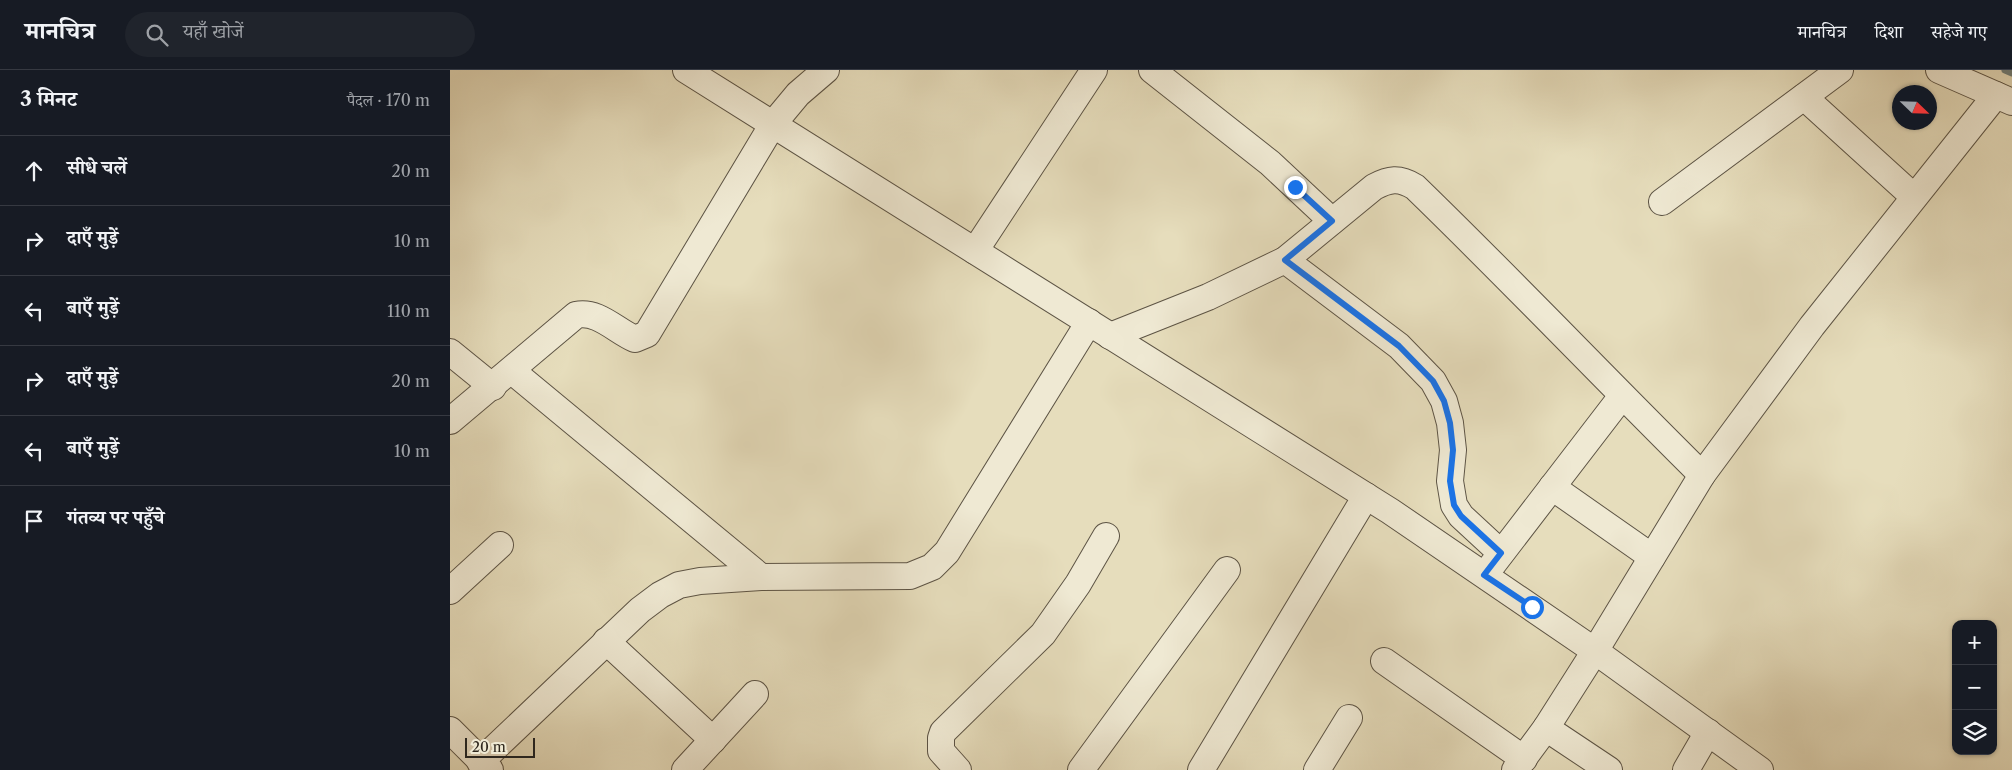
<!DOCTYPE html>
<html lang="hi">
<head>
<meta charset="utf-8">
<style>
  :root { --surface:#171b24; --page:#20242c; --text:#f1f3f6; --muted:#9ea1a6; --line:#363941 }
  body { margin:0; font-family:"Libre Caslon Text","Noto Serif Devanagari",serif; background:var(--page); color:var(--text) }
  .controls { position:absolute; right:15px; bottom:15px; display:grid; overflow:hidden; border-radius:10px; box-shadow:0 1px 4px #0004 }
  .controls button { width:45px; height:45px; display:grid; place-items:center; padding:0; border:0; border-bottom:1px solid var(--line); background:var(--surface); color:var(--text); font:25px sans-serif }
  .compass { position:absolute; left:1442px; top:15px; width:45px; height:45px; border-radius:50%; background:var(--surface); box-shadow:0 1px 4px #0004; rotate:113deg }
  .scale { position:absolute; left:15px; bottom:12px; width:70px; box-sizing:border-box; padding-left:5px; border:2px solid #2f271d; border-top:0; font-size:14px; line-height:18px; white-space:nowrap; color:#2f271d; -webkit-text-stroke:4px #efe9d3; paint-order:stroke }
  .stop { position:absolute; width:15px; height:15px; margin:-11px; border:4px solid #1a73e8; border-radius:50%; background:#fff }
  .stop.end { background:#1a73e8; border-color:#fff; box-shadow:0 1px 5px #0008 }
  .list { margin:0; padding:0; list-style:none }
  h2 { display:flex; justify-content:space-between; align-items:center; height:65px; margin:0; padding:0 20px; font-size:21px }
  h2 small { font-size:16px; font-weight:400; color:var(--muted) }
  .list li { display:grid; grid-template-columns:32px 1fr auto; gap:15px; align-items:center; box-sizing:border-box; height:70px; padding:0 20px; border-top:1px solid var(--line) }
  .list b { display:block; font-size:19px; white-space:nowrap }
  .list em { font-size:16px; font-style:normal; color:var(--muted) }
  .icon { flex:none; width:28px; height:28px; fill:none; stroke:currentColor; stroke-width:2; stroke-linecap:round; stroke-linejoin:round }
  .map { position:relative; flex:none; width:1562px; height:700px; overflow:hidden }
  header { display:flex; align-items:center; gap:30px; box-sizing:border-box; height:70px; padding:0 25px; background:var(--surface); border-bottom:1px solid var(--line) }
  header strong { font-size:24px }
  nav { display:flex; gap:28px; margin-inline-start:auto; font-size:18px }
  .search { width:350px; height:45px; background:var(--page); display:flex; align-items:center; gap:12px; box-sizing:border-box; padding:0 18px; border-radius:28px; color:var(--muted); font-size:19px }
  main { display:flex }
  aside { flex:1; background:var(--surface) }
  .map>svg:first-child { display:block }
  .lines { fill:none; stroke-linecap:round; stroke-linejoin:round }
  .stream { stroke:#6f7f7b; stroke-width:7 }
  .street-casing { stroke:#5d5445; stroke-width:28 }
  .street { stroke:#efe9d3; stroke-width:26 }
  .route { stroke:#1a73e8; stroke-width:6 }
</style>
</head>
<body>
<header>
<strong>मानचित्र</strong>
<div class="search"><svg class="icon" aria-label="search" viewBox="0 0 24 24"><circle cx="10" cy="10" r="6"/><path d="M15 15l6 6"/></svg>यहाँ खोजें</div>
<nav><a>मानचित्र</a><a>दिशा</a><a>सहेजे गए</a></nav>
</header>
<main>
<aside>
<h2>3 मिनट<small>पैदल · 170 m</small></h2>
<ul class="list">
<li><svg class="icon" aria-label="ahead" viewBox="0 0 24 24"><path d="M12 20V5M6 11l6-6 6 6"/></svg><div><b>सीधे चलें</b></div><em>20 m</em></li>
<li><svg class="icon" aria-label="right" viewBox="0 0 24 24"><path d="M7 20v-9h11M14 6l5 5-5 5"/></svg><div><b>दाएँ मुड़ें</b></div><em>10 m</em></li>
<li><svg class="icon" aria-label="left" viewBox="0 0 24 24"><path d="M17 20v-9H6M10 6l-5 5 5 5"/></svg><div><b>बाएँ मुड़ें</b></div><em>110 m</em></li>
<li><svg class="icon" aria-label="right" viewBox="0 0 24 24"><path d="M7 20v-9h11M14 6l5 5-5 5"/></svg><div><b>दाएँ मुड़ें</b></div><em>20 m</em></li>
<li><svg class="icon" aria-label="left" viewBox="0 0 24 24"><path d="M17 20v-9H6M10 6l-5 5 5 5"/></svg><div><b>बाएँ मुड़ें</b></div><em>10 m</em></li>
<li><svg class="icon" aria-label="arrive" viewBox="0 0 24 24"><path d="M6 21V4h12l-3 4 3 4H6"/></svg><div><b>गंतव्य पर पहुँचे</b></div></li>
</ul>
</aside>
<div class="map">
<svg width="1562" height="700" viewBox="0 0 1562 700">
  <rect width="100%" height="100%" fill="#e6ddbc"/>
  <filter id="stains"><feTurbulence type="fractalNoise" baseFrequency=".004" numOctaves="4"/><feColorMatrix values="0 0 0 0 .2 0 0 0 0 .09 0 0 0 0 .02 0 0 0 .5 -.17"/></filter>
  <radialGradient id="worn" r=".72"><stop offset=".6" stop-color="#630" stop-opacity="0"/><stop offset="1" stop-color="#630" stop-opacity=".3"/></radialGradient>
  <g class="lines">
    <path class="stream" d="M1555,0l7,3"/>
    <g class="street-casing">
      <g id="street">
        <path d="M236,0l704,441 205,140 165,119"/>
        <path d="M702,0l118,93 62,58"/>
        <path d="M1489,0l73,32"/>
        <path d="M1354,27l110,100"/>
        <path d="M1212,132l178,-132"/>
        <path d="M525,181l119,-181"/>
        <path d="M835,190l114,86 34,35 11,20 6,22 3,27 -3,31 4,24 7,11 40,37"/>
        <path d="M660,266l98,-39 77,-37 89,-73c15,-8 25,-10 41,0 97,94 190,192 287,288"/>
        <path d="M0,282l43,35"/>
        <path d="M62,301l249,206"/>
        <path d="M0,351l126,-106c22,-5 40,16 59,24l12,-5 126,-210 25,-30 28,-24"/>
        <path d="M1102,417l100,70"/>
        <path d="M1040,498l132,-172"/>
        <path d="M0,521l50,-46"/>
        <path d="M156,571l107,99"/>
        <path d="M934,591l140,98"/>
        <path d="M1096,658l63,42"/>
        <path d="M0,660l40,40"/>
        <path d="M30,692l160,-152 20,-15 19,-10 21,-4 61,-4 149,-1 22,-9 15,-15 142,-230"/>
        <path d="M235,700l70,-76"/>
        <path d="M508,700l-17,-19v-13l2,-6 100,-98 35,-50 28,-48"/>
        <path d="M631,700l146,-200"/>
        <path d="M751,700l165,-274"/>
        <path d="M867,700l32,-52"/>
        <path d="M1065,700l31,-42 49,-77 107,-176 110,-149 184,-231"/>
        <path d="M1236,700l22,-38"/>
      </g>
    </g>
    <use href="#street" class="street"/>
  </g>
  <g class="lines">
    <path class="route" d="M845,117l37,34 -47,39 114,86 34,35 11,20 6,22 3,27 -3,31 4,24 7,11 40,37 -17,22 48,32"/>
  </g>
  <rect width="100%" height="100%" filter="url(#stains)"/>
  <rect width="100%" height="100%" fill="url(#worn)"/>
</svg>
<div class="controls">
<button>+</button>
<button>−</button>
<button><svg class="icon" aria-label="layers" viewBox="0 0 24 24"><path d="M12 4l9 5-9 5-9-5zM3 14l9 5 9-5"/></svg></button>
</div>
<svg class="compass" viewBox="-18 -18 36 36"><path d="M0-13l5 13h-10z" fill="#e53935"/><path d="M0 13l5-13h-10z" fill="#9ea1a6"/></svg>
<div class="scale">20 m</div>
<div class="stop" style="left:1082px;top:537px"></div>
<div class="stop end" style="left:845px;top:117px"></div>
</div>
</main>
</body>
</html>
